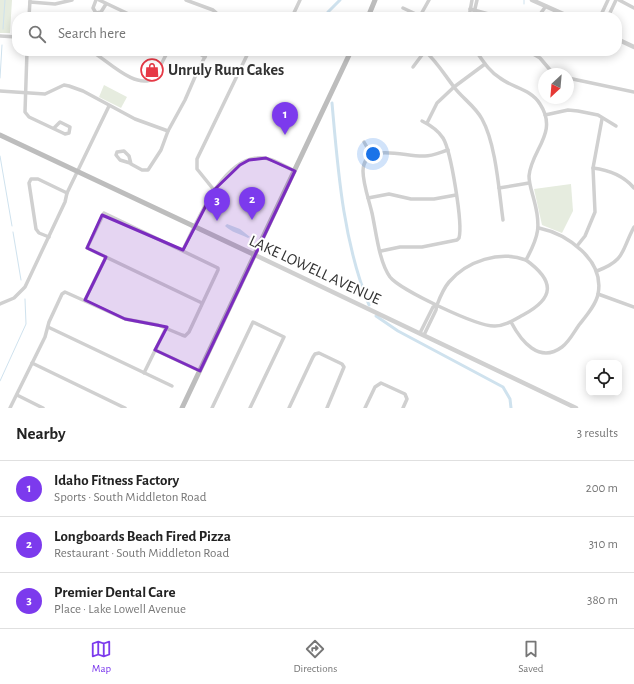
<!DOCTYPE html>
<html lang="en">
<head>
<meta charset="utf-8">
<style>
  :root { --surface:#fff; --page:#f2f2f2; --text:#222; --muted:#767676; --line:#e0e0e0; --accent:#7c3aed }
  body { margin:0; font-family:"Alegreya Sans",sans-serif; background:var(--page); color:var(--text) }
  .controls { position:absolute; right:12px; bottom:12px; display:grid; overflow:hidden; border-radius:8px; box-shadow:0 2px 10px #0003 }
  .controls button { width:36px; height:36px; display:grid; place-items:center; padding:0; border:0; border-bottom:1px solid var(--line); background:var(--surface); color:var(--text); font:20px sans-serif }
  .compass { position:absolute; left:538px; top:68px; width:36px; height:36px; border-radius:50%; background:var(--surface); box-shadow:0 2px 10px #0003; rotate:206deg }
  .you { position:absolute; left:373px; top:154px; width:14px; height:14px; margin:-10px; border:3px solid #fff; border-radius:50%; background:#1a73e8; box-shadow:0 0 0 6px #1a73e833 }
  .badge { display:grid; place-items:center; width:26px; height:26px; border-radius:50%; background:var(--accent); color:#fff; font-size:13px; font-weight:700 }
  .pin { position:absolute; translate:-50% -33px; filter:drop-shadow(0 1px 2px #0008) }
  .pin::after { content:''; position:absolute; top:21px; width:14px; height:12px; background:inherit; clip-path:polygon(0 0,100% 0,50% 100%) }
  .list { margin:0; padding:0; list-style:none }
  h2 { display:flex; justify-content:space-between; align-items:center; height:52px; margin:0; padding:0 16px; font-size:17px }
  h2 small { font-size:13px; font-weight:400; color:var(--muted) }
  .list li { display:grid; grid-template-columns:26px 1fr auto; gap:12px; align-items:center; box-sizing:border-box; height:56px; padding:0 16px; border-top:1px solid var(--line) }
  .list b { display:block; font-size:15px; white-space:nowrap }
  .list p { margin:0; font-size:13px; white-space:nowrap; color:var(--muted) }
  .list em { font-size:13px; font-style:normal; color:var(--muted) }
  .icon { flex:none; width:22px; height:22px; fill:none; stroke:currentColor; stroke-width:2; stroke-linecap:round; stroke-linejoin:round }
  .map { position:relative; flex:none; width:634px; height:408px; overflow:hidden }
  .search { position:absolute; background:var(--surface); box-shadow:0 2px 10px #0003; left:12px; right:12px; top:12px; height:44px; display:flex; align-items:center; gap:10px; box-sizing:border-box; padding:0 14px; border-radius:16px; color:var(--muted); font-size:15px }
  .sheet { height:220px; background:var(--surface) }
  nav { display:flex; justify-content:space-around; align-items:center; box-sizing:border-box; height:56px; border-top:1px solid var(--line); background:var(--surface); font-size:11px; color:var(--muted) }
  nav a { display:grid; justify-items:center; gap:2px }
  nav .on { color:var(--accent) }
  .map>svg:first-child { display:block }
  .green { fill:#e6ecdf }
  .water { fill:#cfe2ee }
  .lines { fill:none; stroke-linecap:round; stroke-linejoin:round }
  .stream { stroke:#cfe2ee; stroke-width:1 }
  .canal { stroke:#cfe2ee; stroke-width:3 }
  .minor { stroke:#d0d0d0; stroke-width:3.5 }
  .tertiary { stroke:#d0d0d0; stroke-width:4.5 }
  .secondary { stroke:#bdbdbd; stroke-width:5 }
  .marked { fill:#7b2cbf; fill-opacity:0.2; stroke:#7b2cbf; stroke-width:3; stroke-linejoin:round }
  .labels { text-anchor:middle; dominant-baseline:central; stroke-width:4; stroke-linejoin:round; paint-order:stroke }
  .poi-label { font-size:16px; font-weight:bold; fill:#333; stroke:#fff; text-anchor:start }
  .street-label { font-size:16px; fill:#333; stroke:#fff }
</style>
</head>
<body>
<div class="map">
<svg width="634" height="408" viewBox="0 0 634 408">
  <rect width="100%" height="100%" fill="#fff"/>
  <g class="green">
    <path d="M0,0h12l-2,33h-10z"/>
    <path d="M104,85l23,12 -6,11 -22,-11z"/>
    <path d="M571,184l2,27 -11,22 -20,-8 -8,-36z"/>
  </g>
  <path class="water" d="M227,224l13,5 10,8 -2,1c-8,-4 -17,-6 -23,-12z"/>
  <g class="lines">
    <g class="stream">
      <path d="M524,4v-4"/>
      <path d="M3,29l2,-29"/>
      <path d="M0,78l2,-33"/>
      <path d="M0,156l12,70"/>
      <path d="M13,232l8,48"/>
      <path d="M0,381l26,-57 -1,-25"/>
    </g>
    <g class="canal">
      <path d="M328,12l12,-12"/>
      <path d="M328,51v2"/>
      <path d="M332,103c6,68 11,138 37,202"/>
      <path d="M376,316l22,15 105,56 7,12 1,9"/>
    </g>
    <g class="minor">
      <path d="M96,0l-3,8 3,5 5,-1 5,-8"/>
      <path d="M99,0l36,17"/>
      <path d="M186,0l27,10 8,7"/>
      <path d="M619,0l15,8"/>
      <path d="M30,2l25,2 17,-4"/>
      <path d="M403,8l17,8 9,-16"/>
      <path d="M470,9l26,7"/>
      <path d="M29,17l1,-17"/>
      <path d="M292,17l8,-17"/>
      <path d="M469,17l3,-17"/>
      <path d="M473,17l4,-17"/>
      <path d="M538,17l8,-11"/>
      <path d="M600,17l8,-17"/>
      <path d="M608,17l8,-17"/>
      <path d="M0,36l17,1"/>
      <path d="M27,51l-2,61 4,5 36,17 4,-1 1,-6 -10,-5 -6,6"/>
      <path d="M91,51c15,8 45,40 63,27l14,-27"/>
      <path d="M195,51l10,6"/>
      <path d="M425,51c12,11 19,23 29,36 8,11 21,19 28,32 14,25 17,72 21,101"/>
      <path d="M528,51l12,7 11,13 6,3"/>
      <path d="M413,67l12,-16"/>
      <path d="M568,78l66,14"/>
      <path d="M0,91l45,3 19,-9 5,1 14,5 52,28 33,12"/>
      <path d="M545,115l23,-5 10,1 20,4 18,11"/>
      <path d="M427,123l10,-20 17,-16 31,-23"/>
      <path d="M364,142l8,14"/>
      <path d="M448,150c-7,2 -16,6 -23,6 -18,2 -61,-16 -62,15 0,13 6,29 9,42 4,18 7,49 18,64 10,13 88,50 105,49 10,0 19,-6 28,-11 32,-17 32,-34 3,-55"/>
      <path d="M130,163l-10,-3 -4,-5 1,-3 7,-1 5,5 2,8 11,6h6l13,-20 7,-19 17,-31 13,-30 10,-19"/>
      <path d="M593,168c16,2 30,7 41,20"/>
      <path d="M499,188l30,-5"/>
      <path d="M214,190l-17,-21v-10l52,-108"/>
      <path d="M368,198l21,-4 22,5h23l22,-4"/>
      <path d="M49,237l-10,-4 -3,-4 -7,-46 2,-4h7l29,14"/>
      <path d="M577,246l8,-10 10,-24 -2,-44 9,-49"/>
      <path d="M183,250c14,-28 38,-89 74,-92 13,-2 26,8 38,13"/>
      <path d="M381,251l19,-4h22l35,-7 2,-2c4,-14 -8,-87 -16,-100 -5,-8 -13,-13 -21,-17"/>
      <path d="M597,271c29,-11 24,-20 37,-44"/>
      <path d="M598,294l36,13"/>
      <path d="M85,300l21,-43"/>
      <path d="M0,304l14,-6 11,-11 40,-85 2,-9 42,-87"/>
      <path d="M437,305c3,-8 6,-16 12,-23 18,-21 51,-32 77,-22 13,-24 15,-34 8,-60 -2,-8 -5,-16 -5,-24 2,-26 30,-43 11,-72 -9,-15 -27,-16 -40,-26 -11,-7 -17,-17 -24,-27"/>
      <path d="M511,322c10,19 28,42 51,25 7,-5 12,-15 17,-22 7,-9 17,-20 19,-31 7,-34 -31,-60 -59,-66"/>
      <path d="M48,327l124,59"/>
      <path d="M420,333l13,-26 4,-2 -1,5 -12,25"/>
      <path d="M155,350l45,21"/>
      <path d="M32,363l93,45"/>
      <path d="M144,373l22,-45"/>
      <path d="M17,395l26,13"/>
      <path d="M10,408l35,-71 4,-15 13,-28 3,-2 60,27 33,6 24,10 3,1 4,-4 29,-62v-2l-114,-55 -17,35 115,55"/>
      <path d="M212,408l41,-86 31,15 -34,71"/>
      <path d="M289,408l24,-51 2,-3 4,-1 23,11 2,3 -17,41"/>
      <path d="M365,408l10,-21 6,-4 24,11 2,5 -4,9"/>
    </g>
    <g class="tertiary">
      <path d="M532,0l38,17"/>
      <path d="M617,39l17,8"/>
      <path d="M255,255l321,153"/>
    </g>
    <g class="secondary">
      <path d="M368,17l7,-17"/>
      <path d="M0,135l255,120"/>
      <path d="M182,408l169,-357"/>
    </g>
  </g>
  <path class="marked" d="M266,158l29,13 -95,200 -45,-21 12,-23 -42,-8 -40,-19 21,-43 -19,-9 15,-33 81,35 31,-60 26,-25 9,-5z"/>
  <defs>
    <g id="shop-ring" transform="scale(1.15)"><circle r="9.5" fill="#fff" stroke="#e63946" stroke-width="1.5"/><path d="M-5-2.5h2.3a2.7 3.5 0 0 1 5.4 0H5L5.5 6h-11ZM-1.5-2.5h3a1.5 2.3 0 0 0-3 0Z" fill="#e63946"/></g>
  </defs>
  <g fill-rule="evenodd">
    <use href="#shop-ring" x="152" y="70"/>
  </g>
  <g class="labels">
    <g class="poi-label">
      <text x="168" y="70">Unruly Rum Cakes</text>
    </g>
    <g class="street-label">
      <text transform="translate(315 270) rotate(25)">LAKE LOWELL AVENUE</text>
    </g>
  </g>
</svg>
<div class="controls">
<button><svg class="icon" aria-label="locate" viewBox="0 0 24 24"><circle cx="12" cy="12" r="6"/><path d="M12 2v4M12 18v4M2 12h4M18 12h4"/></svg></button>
</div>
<svg class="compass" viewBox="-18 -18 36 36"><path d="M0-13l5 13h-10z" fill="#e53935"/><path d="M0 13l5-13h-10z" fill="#767676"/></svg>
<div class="you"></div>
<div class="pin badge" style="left:285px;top:135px">1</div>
<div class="pin badge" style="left:252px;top:220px">2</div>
<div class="pin badge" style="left:217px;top:221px">3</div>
<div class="search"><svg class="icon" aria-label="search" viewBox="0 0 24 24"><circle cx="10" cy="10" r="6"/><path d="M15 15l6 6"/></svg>Search here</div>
</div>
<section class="sheet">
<h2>Nearby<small>3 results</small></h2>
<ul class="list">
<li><span class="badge">1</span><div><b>Idaho Fitness Factory</b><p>Sports · South Middleton Road</p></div><em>200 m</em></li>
<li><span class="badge">2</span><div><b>Longboards Beach Fired Pizza</b><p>Restaurant · South Middleton Road</p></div><em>310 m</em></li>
<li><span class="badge">3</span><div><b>Premier Dental Care</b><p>Place · Lake Lowell Avenue</p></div><em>380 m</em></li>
</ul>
</section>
<nav>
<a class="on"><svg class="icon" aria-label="map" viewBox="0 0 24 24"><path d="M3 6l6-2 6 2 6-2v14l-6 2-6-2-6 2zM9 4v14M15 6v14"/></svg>Map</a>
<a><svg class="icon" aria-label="directions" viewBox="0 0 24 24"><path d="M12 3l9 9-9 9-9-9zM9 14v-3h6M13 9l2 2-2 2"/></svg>Directions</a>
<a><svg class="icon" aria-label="saved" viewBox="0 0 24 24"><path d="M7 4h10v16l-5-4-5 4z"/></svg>Saved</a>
</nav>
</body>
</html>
